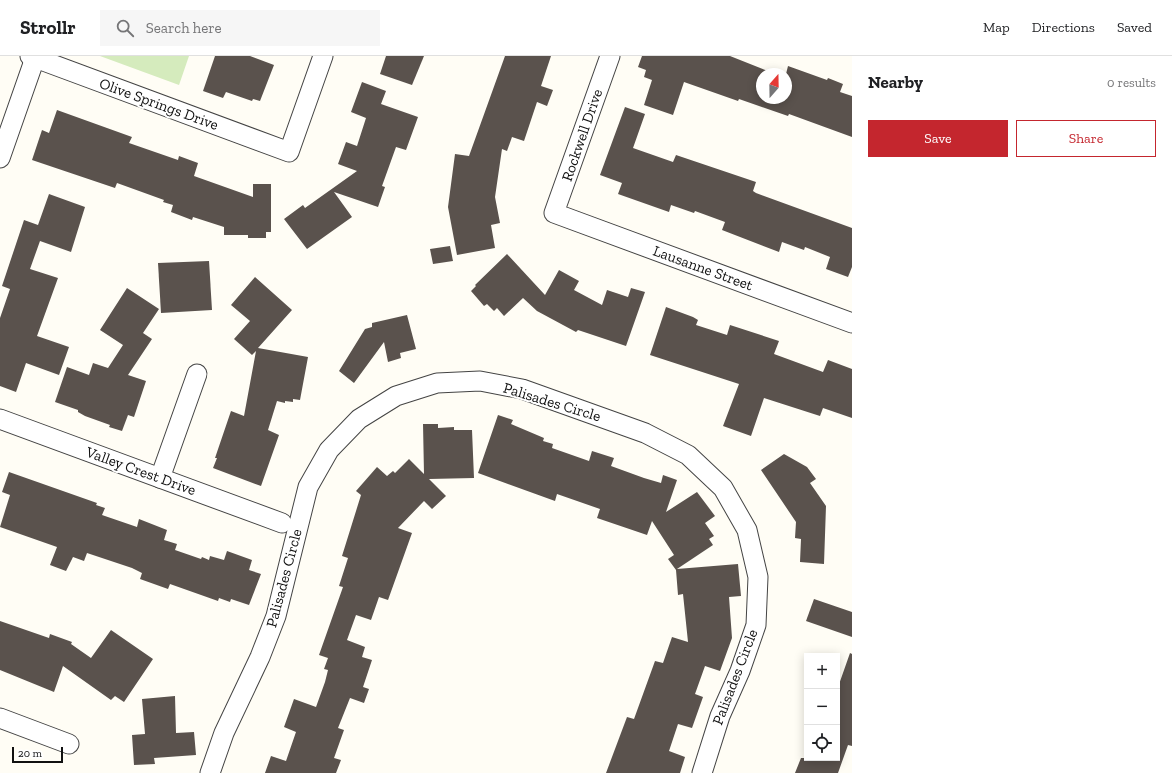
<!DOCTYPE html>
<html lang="en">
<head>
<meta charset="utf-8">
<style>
  :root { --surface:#fff; --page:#f6f6f6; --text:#202124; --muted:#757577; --line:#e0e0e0; --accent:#c4262e }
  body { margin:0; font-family:"Zilla Slab",serif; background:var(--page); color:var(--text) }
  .controls { position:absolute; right:12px; bottom:12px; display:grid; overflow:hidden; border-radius:0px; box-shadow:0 2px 10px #0003 }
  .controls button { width:36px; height:36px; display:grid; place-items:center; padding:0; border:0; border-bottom:1px solid var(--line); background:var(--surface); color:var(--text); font:20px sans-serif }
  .compass { position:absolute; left:756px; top:12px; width:36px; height:36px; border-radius:50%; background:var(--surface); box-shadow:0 2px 10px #0003; rotate:20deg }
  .scale { position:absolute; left:12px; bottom:10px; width:51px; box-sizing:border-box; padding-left:4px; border:2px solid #111; border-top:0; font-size:11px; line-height:14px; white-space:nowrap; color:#111; -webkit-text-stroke:3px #fff; paint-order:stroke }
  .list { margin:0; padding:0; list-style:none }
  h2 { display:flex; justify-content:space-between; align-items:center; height:52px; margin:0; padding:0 16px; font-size:17px }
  h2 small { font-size:13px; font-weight:400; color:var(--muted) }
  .actions { display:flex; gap:8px; padding:12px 16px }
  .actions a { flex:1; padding:9px 0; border:1px solid var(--accent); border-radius:0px; text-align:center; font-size:14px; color:var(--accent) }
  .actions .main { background:var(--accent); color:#fff }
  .icon { flex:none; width:22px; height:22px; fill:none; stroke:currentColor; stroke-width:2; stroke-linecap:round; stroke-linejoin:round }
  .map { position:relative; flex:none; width:852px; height:717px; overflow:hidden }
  header { display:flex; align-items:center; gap:24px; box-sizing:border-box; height:56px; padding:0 20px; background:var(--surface); border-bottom:1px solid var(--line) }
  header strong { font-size:19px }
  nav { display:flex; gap:22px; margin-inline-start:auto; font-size:14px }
  .search { width:280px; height:36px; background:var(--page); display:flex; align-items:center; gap:10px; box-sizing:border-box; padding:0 14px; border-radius:0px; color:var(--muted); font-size:15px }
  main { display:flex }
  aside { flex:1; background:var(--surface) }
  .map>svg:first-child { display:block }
  .green { fill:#d5ebbd }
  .building { fill:#5a524d }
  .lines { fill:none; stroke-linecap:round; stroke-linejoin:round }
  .minor-casing { stroke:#444; stroke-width:21 }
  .minor { stroke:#fff; stroke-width:19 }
  .labels { text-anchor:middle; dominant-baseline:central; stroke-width:4; stroke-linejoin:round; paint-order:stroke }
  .street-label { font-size:15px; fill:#111; stroke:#fff }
</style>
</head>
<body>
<header>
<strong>Strollr</strong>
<div class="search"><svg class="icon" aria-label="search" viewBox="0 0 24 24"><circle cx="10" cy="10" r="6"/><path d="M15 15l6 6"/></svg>Search here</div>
<nav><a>Map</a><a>Directions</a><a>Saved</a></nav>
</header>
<main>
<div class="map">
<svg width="852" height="717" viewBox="0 0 852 717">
  <rect width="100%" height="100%" fill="#fffdf5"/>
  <path class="green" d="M100,0h89l-10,29z"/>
  <g class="building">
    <path d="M215,0h35l24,9 -14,36 -7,-2 -1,2 -26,-9 -3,6 -20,-7z"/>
    <path d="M386,0h38l-12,29 -32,-11z"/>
    <path d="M505,0h46l-10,30 12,4 -6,16 -10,-4 -13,39 -12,-4 -5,14 -5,-2 -7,48 5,26 -9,2 4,23 -38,7 -9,-48 7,-53 14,2z"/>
    <path d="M642,0h88l45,18h-13v24h24v-24l2,-8 39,14 1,-2 15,6 -3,8 12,4v41l-63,-23 -1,2 -49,-17 -1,2 -54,-19 -11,33 -29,-10 8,-25 -8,-3 2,-7 -8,-3z"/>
    <path d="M362,26l24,9 -5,13 37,13 -12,33 -10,-3 -14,39 3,1 -7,20 -44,-15 18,25 -45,32 -23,-30 19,-14 2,3 52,-37 -19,-7 8,-22 11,4 9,-28 -15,-6z"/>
    <path d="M625,51l20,7 -12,34 40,14 3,-7 80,27 -3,9 3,2 96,35v39l-4,10 -22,-8 4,-12 -25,-10 -1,3 -22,-8 -3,10 -57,-22 3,-8 -30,-11 -1,2 -23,-8 -2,7 -51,-18 4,-11 -22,-8z"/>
    <path d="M57,54l75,27 -3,6 49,17 1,-4 19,7 -4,13 59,21v-13h18v48h-5v6h-18v-3h-24v-8l-31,-10 -1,3 -21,-8 2,-7 -10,-3 1,-2 -47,-17 -2,5 -83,-28 10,-30 7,3z"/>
    <path d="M49,138l36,13 -14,45 -31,-11 -10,28 28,9 -21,58 32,11 -10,28 -33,-12 -10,29 -16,-6v-68l10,-29 -8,-3 22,-66 14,5z"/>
    <path d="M450,190l3,15 -20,3 -3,-15z"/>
    <path d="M507,198l38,41 14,-25 20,11 -5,9 28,15 5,-15 21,7 3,-9 14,4 -19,54 -48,-16 -2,2 -39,-21 -14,-13 -19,18 -7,-8 -3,3 -7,-7 -3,2 -13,-15 5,-5 -1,-1z"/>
    <path d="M209,205l3,49 -51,3 -3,-50z"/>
    <path d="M255,221l37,33 -34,38 50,9 -8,43 -7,-1v3l-8,-1v2l-8,-2 -9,29 11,5 -18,51 -48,-18 4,-10h-2l16,-47 13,5 12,-65 -4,4 -18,-16 16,-18 -19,-16z"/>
    <path d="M127,232l32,21 -16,24 9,6 -24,36 18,6 -12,36 -6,-2 -6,16 -13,-4 1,-2 -25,-9 -7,-4v-2l-23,-8 12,-35 22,8 4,-12 15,5 15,-23 -23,-15z"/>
    <path d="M666,251l27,10 5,3 -2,5 31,10 3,-10 49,16 -5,13 49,18 5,-12 24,9v49l-29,-10 -3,8 -56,-18 -13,38 -28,-10 16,-42 -89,-29z"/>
    <path d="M407,259l9,34 -16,4 1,5 -13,4 -4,-20 -30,41 -15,-12 26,-42 7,-2v-4z"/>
    <path d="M498,359l15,5 -2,4 33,14 -1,3 10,3 -1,4 37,13 3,-10 22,7 -3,8 33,12 17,5 2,-8 14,5 -11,32 31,-20 18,24 -10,7 9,13 -5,3 4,6 -36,24 61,-5 3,32 -12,1 3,41 -12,33 -15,-5 -10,28 8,3 -11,31 -14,-4 -9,27 16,6 -5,16h-74l21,-56 7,2 21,-58 8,2 9,-26 16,5 -5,-48 -5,1 -2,-25 -8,-11 6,-4 -22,-34 -5,14 -50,-17 3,-9 -43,-15 -2,7 -77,-28z"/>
    <path d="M423,368h15v4l16,-1v3h18l2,48 -45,1 17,17 -14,13 -8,-8 -26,27 14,5 -24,67 -9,-3 -8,23 -15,-5 -9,25 18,7 -3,10 10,3 -9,27 6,2 -5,14 -14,-5 -12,30 6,2 -10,28 7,2 -5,13h-71l6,-17 15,5 10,-29 -12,-5 10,-28 22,8 9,-25 3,-12 -4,-1 4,-11 -9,-3 24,-68 -4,-1 9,-28 -6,-2 19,-61 -5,-4 21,-24 10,9 6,-5 2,2 14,-14 15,15z"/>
    <path d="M784,398l23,13 9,12 -6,4 16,23 -2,58 -24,-2 1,-23 -6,-1 1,-16 -35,-52z"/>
    <path d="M9,416l88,31 -1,2 9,3 -3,7 35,12 2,-8 28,11 -3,10 13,4 -2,6 26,9 1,-2 7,3 1,-4 14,4 3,-9 25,9 -3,10 12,4 -12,31 -18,-6 -1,3 -11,-4 -1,3 -48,-17 -2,5 -28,-10 2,-6 -10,-5 -45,-15 -3,8 -11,-4 -7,14 -16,-6 7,-18 -57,-20 10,-32 -8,-3z"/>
    <path d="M814,543l38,13v25l-46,-16z"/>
    <path d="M0,565l49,17 1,-4 22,8 -1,2 20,14 20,-28 42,29 -29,43 -9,-6 -4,4 -48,-34 -9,26 -54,-22z"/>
    <path d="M850,597l2,1v92l-4,-1 -10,28h-43l6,-15h36v-68z"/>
    <path d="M175,640l1,37 18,-1 2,23 -42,3 1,6 -21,1 -2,-30 13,-1 -3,-35z"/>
  </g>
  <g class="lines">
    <g class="minor-casing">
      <g id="minor">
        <path d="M30,0l259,96 34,-96"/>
        <path d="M610,0l-56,157 298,110"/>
        <path d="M0,102l35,-100"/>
        <path d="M0,363l282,104"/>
        <path d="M160,422l37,-104"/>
        <path d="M0,662l69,26"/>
        <path d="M210,717l14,-40 36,-76 16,-41 32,-129 21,-37 30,-31 37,-23 41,-13 43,-2 42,8 123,44 43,22 35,33 24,42 11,47 -2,48 -16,46 -20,45 -18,57"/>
      </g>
    </g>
    <use href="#minor" class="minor"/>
  </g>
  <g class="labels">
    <g class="street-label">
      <text transform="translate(159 48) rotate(20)">Olive Springs Drive</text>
      <text transform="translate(582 79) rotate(-71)">Rockwell Drive</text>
      <text transform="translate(703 212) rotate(20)">Lausanne Street</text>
      <text transform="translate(552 346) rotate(17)">Palisades Circle</text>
      <text transform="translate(141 415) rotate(20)">Valley Crest Drive</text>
      <text transform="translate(284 522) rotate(-75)">Palisades Circle</text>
      <text transform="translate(735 621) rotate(-69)">Palisades Circle</text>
    </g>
  </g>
</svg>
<div class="controls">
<button>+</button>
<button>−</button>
<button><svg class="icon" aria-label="locate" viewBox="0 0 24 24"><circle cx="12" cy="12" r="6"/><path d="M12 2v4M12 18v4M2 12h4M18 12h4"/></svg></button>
</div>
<svg class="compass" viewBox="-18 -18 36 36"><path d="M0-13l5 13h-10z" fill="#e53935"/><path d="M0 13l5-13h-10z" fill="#757577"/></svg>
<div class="scale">20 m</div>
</div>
<aside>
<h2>Nearby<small>0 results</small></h2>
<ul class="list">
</ul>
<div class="actions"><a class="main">Save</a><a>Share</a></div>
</aside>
</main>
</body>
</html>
